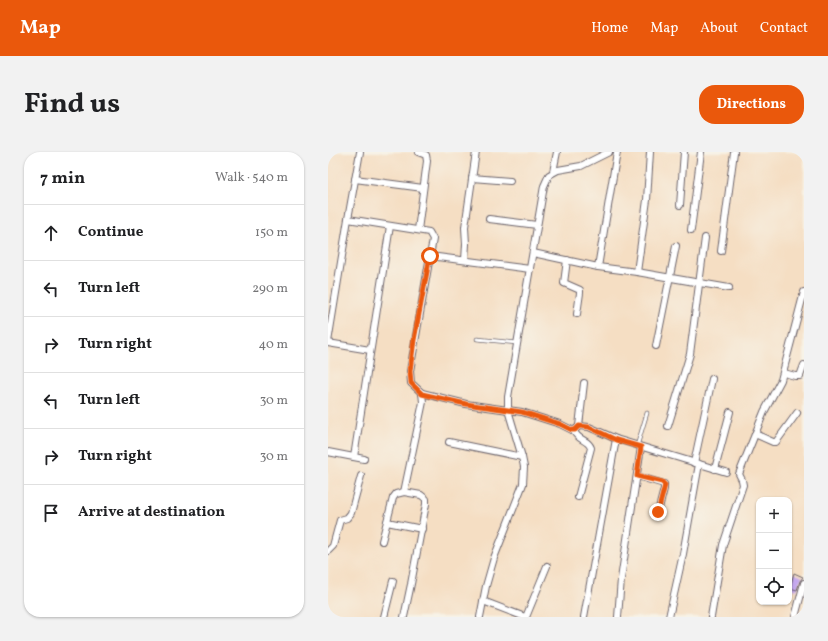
<!DOCTYPE html>
<html lang="en">
<head>
<meta charset="utf-8">
<style>
  :root { --surface:#fff; --page:#f2f2f2; --text:#202124; --muted:#757577; --line:#e0e0e0; --accent:#ea580c }
  body { margin:0; font-family:Vollkorn,serif; background:var(--page); color:var(--text) }
  .controls { position:absolute; right:12px; bottom:12px; display:grid; overflow:hidden; border-radius:8px; box-shadow:0 1px 3px #0004 }
  .controls button { width:36px; height:36px; display:grid; place-items:center; padding:0; border:0; border-bottom:1px solid var(--line); background:var(--surface); color:var(--text); font:20px sans-serif }
  .stop { position:absolute; width:12px; height:12px; margin:-9px; border:3px solid #ea580c; border-radius:50%; background:#fff }
  .stop.end { background:#ea580c; border-color:#fff; box-shadow:0 1px 4px #0008 }
  .list { margin:0; padding:0; list-style:none }
  h2 { display:flex; justify-content:space-between; align-items:center; height:52px; margin:0; padding:0 16px; font-size:17px }
  h2 small { font-size:13px; font-weight:400; color:var(--muted) }
  .list li { display:grid; grid-template-columns:26px 1fr auto; gap:12px; align-items:center; box-sizing:border-box; height:56px; padding:0 16px; border-top:1px solid var(--line) }
  .list b { display:block; font-size:15px; white-space:nowrap }
  .list em { font-size:13px; font-style:normal; color:var(--muted) }
  .icon { flex:none; width:22px; height:22px; fill:none; stroke:currentColor; stroke-width:2; stroke-linecap:round; stroke-linejoin:round }
  .map { position:relative; flex:none; width:476px; height:465px; overflow:hidden; border-radius:16px }
  header { display:flex; align-items:center; gap:24px; box-sizing:border-box; height:56px; padding:0 20px; background:var(--accent); color:#fff }
  header strong { font-size:19px }
  nav { display:flex; gap:22px; margin-inline-start:auto; font-size:14px }
  .intro { display:flex; align-items:center; justify-content:space-between; box-sizing:border-box; height:96px; padding:0 24px }
  h1 { margin:0; font-size:28px }
  .button { padding:10px 18px; border-radius:16px; background:var(--accent); color:#fff; font-size:14px; font-weight:700 }
  main { display:flex; gap:24px; padding:0 24px }
  aside { flex:1; background:var(--surface); border-radius:16px; box-shadow:0 1px 3px #0004 }
  .map>svg:first-child { display:block }
  .building { fill:#c5a8ef }
  .lines { fill:none; stroke-linecap:round; stroke-linejoin:round }
  .lane-casing { stroke:#6c646b; stroke-width:4.5 }
  .street-casing { stroke:#6c646b; stroke-width:8 }
  .lane { stroke:#fff; stroke-width:3 }
  .street { stroke:#fff; stroke-width:6 }
  .route { stroke:#ea580c; stroke-width:5 }
</style>
</head>
<body>
<header>
<strong>Map</strong>
<nav><a>Home</a><a>Map</a><a>About</a><a>Contact</a></nav>
</header>
<div class="intro"><h1>Find us</h1><a class="button">Directions</a></div>
<main>
<aside>
<h2>7 min<small>Walk · 540 m</small></h2>
<ul class="list">
<li><svg class="icon" aria-label="ahead" viewBox="0 0 24 24"><path d="M12 20V5M6 11l6-6 6 6"/></svg><div><b>Continue</b></div><em>150 m</em></li>
<li><svg class="icon" aria-label="left" viewBox="0 0 24 24"><path d="M17 20v-9H6M10 6l-5 5 5 5"/></svg><div><b>Turn left</b></div><em>290 m</em></li>
<li><svg class="icon" aria-label="right" viewBox="0 0 24 24"><path d="M7 20v-9h11M14 6l5 5-5 5"/></svg><div><b>Turn right</b></div><em>40 m</em></li>
<li><svg class="icon" aria-label="left" viewBox="0 0 24 24"><path d="M17 20v-9H6M10 6l-5 5 5 5"/></svg><div><b>Turn left</b></div><em>30 m</em></li>
<li><svg class="icon" aria-label="right" viewBox="0 0 24 24"><path d="M7 20v-9h11M14 6l5 5-5 5"/></svg><div><b>Turn right</b></div><em>30 m</em></li>
<li><svg class="icon" aria-label="arrive" viewBox="0 0 24 24"><path d="M6 21V4h12l-3 4 3 4H6"/></svg><div><b>Arrive at destination</b></div></li>
</ul>
</aside>
<div class="map">
<svg width="476" height="465" viewBox="0 0 476 465">
  <rect width="100%" height="100%" fill="#f7f3e8"/>
  <filter id="ink" filterUnits="userSpaceOnUse"><feTurbulence type="fractalNoise" baseFrequency=".025" numOctaves="2"/><feDisplacementMap in="SourceGraphic" scale="8" xChannelSelector="R" yChannelSelector="G"/><feConvolveMatrix kernelMatrix="1 2 1 2 8 2 1 2 1" color-interpolation-filters="sRGB"/></filter>
  <filter id="wash" filterUnits="userSpaceOnUse"><feTurbulence type="fractalNoise" baseFrequency=".012" numOctaves="4" result="noise"/><feDisplacementMap in="SourceGraphic" scale="16" xChannelSelector="R" yChannelSelector="G"/><feGaussianBlur stdDeviation="0.9" result="paint"/><feColorMatrix in="noise" values="0 0 0 0 0 0 0 0 0 0 0 0 0 0 0 0 0 1.4 0 .05"/><feComposite in="paint" operator="in"/></filter>
  <g filter="url(#wash)">
    <rect width="100%" height="100%" fill="#f5dec3"/>
    <g id="blocks">
      <path class="building" d="M466,421l9,4 -3,4 -3,9 -7,-2z"/>
    </g>
  </g>
  <g filter="url(#ink)">
    <use href="#blocks" fill-opacity="0" stroke="#6c646b" stroke-width="1"/>
    <g class="lines">
      <g class="lane-casing">
        <g id="lane">
          <path d="M149,187l40,4"/>
          <path d="M309,294l10,-33"/>
        </g>
      </g>
      <g class="street-casing">
        <g id="street">
          <path d="M225,20l4,-20"/>
          <path d="M144,26l38,3"/>
          <path d="M27,27l68,9"/>
          <path d="M352,53l4,-53"/>
          <path d="M20,67l12,-67"/>
          <path d="M161,67l48,6"/>
          <path d="M90,78l9,-69 -1,-6 -8,-3"/>
          <path d="M363,78l10,-78"/>
          <path d="M393,99l13,-99"/>
          <path d="M205,101l65,14 19,-115"/>
          <path d="M137,108l1,-16 -1,-17 11,-75"/>
          <path d="M239,108l-3,23 16,7v3l-3,21"/>
          <path d="M270,115l39,5 92,16"/>
          <path d="M309,120l10,-72 3,-48"/>
          <path d="M0,190l20,-123 81,13 4,7 -3,17"/>
          <path d="M0,191l42,7"/>
          <path d="M328,194l20,-100"/>
          <path d="M456,221l11,3h5l4,-11"/>
          <path d="M94,241l44,11 56,8 38,12 12,6h3l4,-4 10,1 27,12 110,33"/>
          <path d="M251,274l5,-43"/>
          <path d="M340,274l22,-72 15,-116"/>
          <path d="M245,278c6,12 15,9 18,18l-13,49"/>
          <path d="M427,282l18,8h3l21,-29"/>
          <path d="M121,290l73,15"/>
          <path d="M0,300l36,7"/>
          <path d="M26,305l36,-231"/>
          <path d="M366,311l18,-84"/>
          <path d="M387,317l15,-57"/>
          <path d="M309,324l27,8v5l-6,23"/>
          <path d="M59,370l35,7"/>
          <path d="M54,389l11,-43 3,-4 8,-2"/>
          <path d="M0,399l5,-5 7,-26 7,-2 4,-5 10,-37"/>
          <path d="M155,449l42,16"/>
          <path d="M56,465l9,-36"/>
          <path d="M76,465l7,-33 15,-80v-5l-5,-4 -17,-3 19,-90 -1,-9 -11,-10 -1,-12 20,-115 100,13"/>
          <path d="M152,465l6,-31 8,-28 29,-74 1,-17 -2,-10 -14,-47v-13l36,-211 5,-11 9,-5 23,-4 28,-14"/>
          <path d="M198,465l21,-51"/>
          <path d="M256,465l32,-178"/>
          <path d="M290,465l3,-38 20,-132"/>
          <path d="M341,465l14,-63 16,-90"/>
          <path d="M383,465l12,-72 20,-60 -1,-5 -3,-6 25,-62 17,-32 23,-88"/>
          <path d="M467,465l9,-34"/>
        </g>
      </g>
      <use href="#lane" class="lane"/>
      <use href="#street" class="street"/>
    </g>
  </g>
  <g class="lines" filter="url(#ink)">
    <path class="route" d="M102,104l-16,84 -4,31 1,12 11,11 44,10 56,8 38,12 12,6h3l4,-4 10,1 27,13 25,7 -4,29 25,6 3,3 -7,27"/>
  </g>
</svg>
<div class="controls">
<button>+</button>
<button>−</button>
<button><svg class="icon" aria-label="locate" viewBox="0 0 24 24"><circle cx="12" cy="12" r="6"/><path d="M12 2v4M12 18v4M2 12h4M18 12h4"/></svg></button>
</div>
<div class="stop" style="left:102px;top:104px"></div>
<div class="stop end" style="left:330px;top:360px"></div>
</div>
</main>
</body>
</html>
